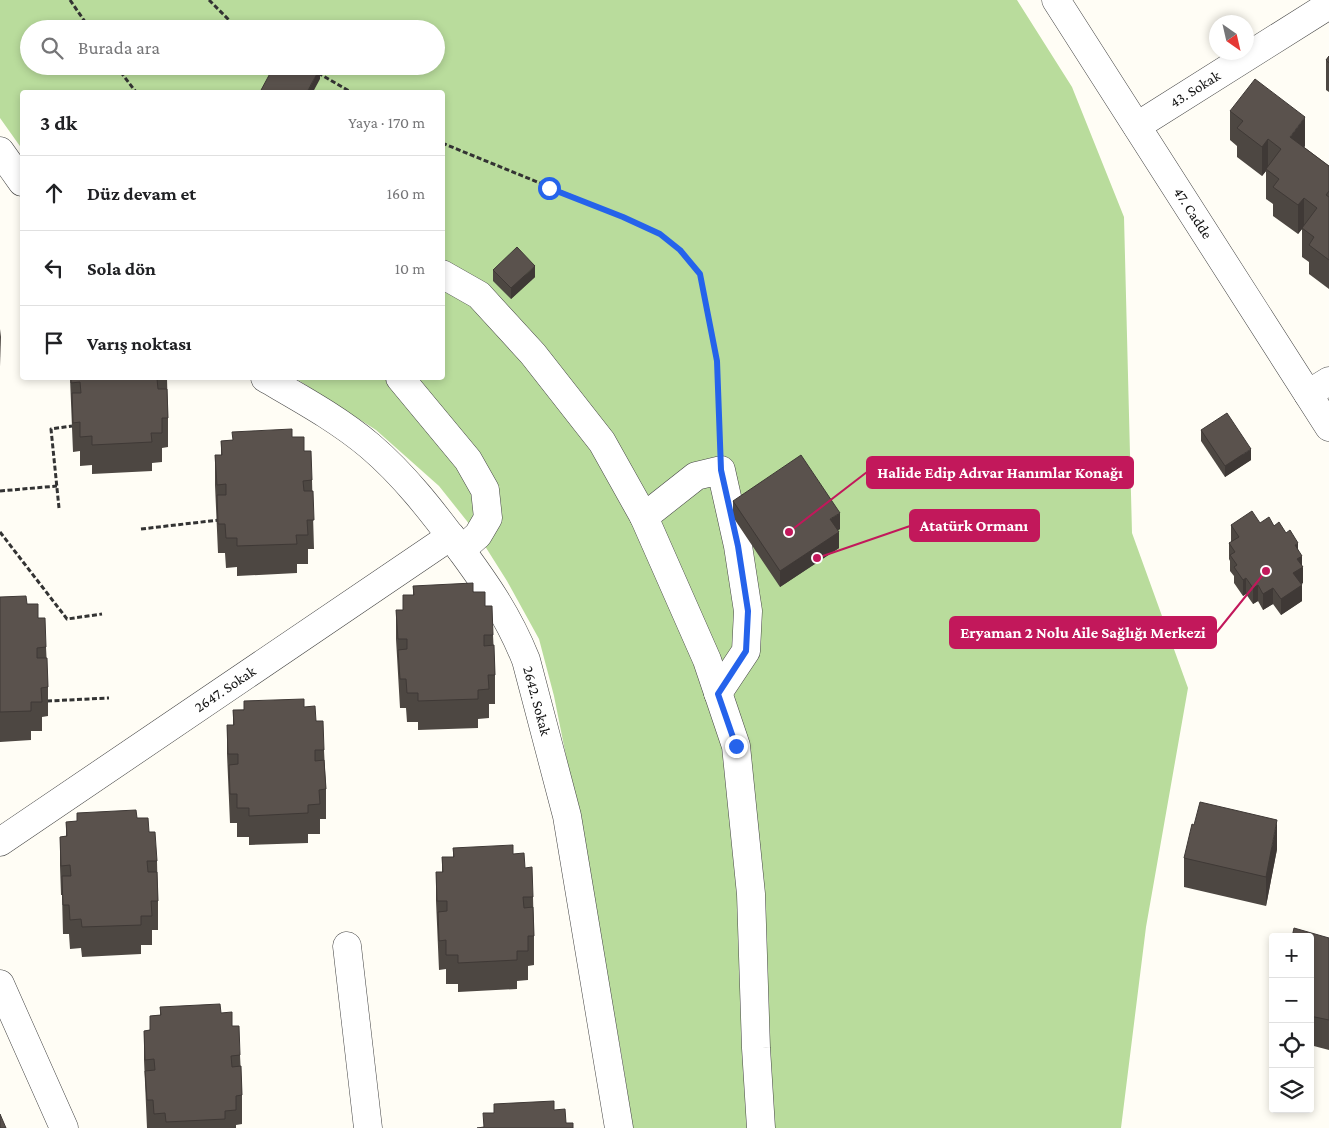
<!DOCTYPE html>
<html lang="tr">
<head>
<meta charset="utf-8">
<style>
  :root { --surface:#fff; --page:#f6f6f6; --text:#202124; --muted:#757577; --line:#e0e0e0 }
  body { margin:0; font-family:"Crimson Pro",serif; background:var(--page); color:var(--text) }
  .controls { position:absolute; right:15px; bottom:15px; display:grid; overflow:hidden; border-radius:5px; box-shadow:0 2px 8px #0003 }
  .controls button { width:45px; height:45px; display:grid; place-items:center; padding:0; border:0; border-bottom:1px solid var(--line); background:var(--surface); color:var(--text); font:25px sans-serif }
  .compass { position:absolute; left:1209px; top:15px; width:45px; height:45px; border-radius:50%; background:var(--surface); box-shadow:0 2px 8px #0003; rotate:146deg }
  .stop { position:absolute; width:15px; height:15px; margin:-11px; border:4px solid #2563eb; border-radius:50%; background:#fff }
  .stop.end { background:#2563eb; border-color:#fff; box-shadow:0 1px 5px #0008 }
  .list { margin:0; padding:0; list-style:none }
  h2 { display:flex; justify-content:space-between; align-items:center; height:65px; margin:0; padding:0 20px; font-size:21px }
  h2 small { font-size:16px; font-weight:400; color:var(--muted) }
  .list li { display:grid; grid-template-columns:32px 1fr auto; gap:15px; align-items:center; box-sizing:border-box; height:75px; padding:0 20px; border-top:1px solid var(--line) }
  .list b { display:block; font-size:19px; white-space:nowrap }
  .list em { font-size:16px; font-style:normal; color:var(--muted) }
  .icon { flex:none; width:28px; height:28px; fill:none; stroke:currentColor; stroke-width:2; stroke-linecap:round; stroke-linejoin:round }
  .map { position:relative; flex:none; width:1329px; height:1128px; overflow:hidden }
  .search { position:absolute; background:var(--surface); box-shadow:0 2px 8px #0003; left:20px; top:20px; width:425px; height:55px; display:flex; align-items:center; gap:12px; box-sizing:border-box; padding:0 18px; border-radius:28px; color:var(--muted); font-size:19px }
  .panel { position:absolute; background:var(--surface); box-shadow:0 2px 8px #0003; left:20px; top:90px; width:425px; height:290px; border-radius:5px }
  .map>svg:first-child { display:block }
  .forest { fill:#b9dc9c; fill-rule:evenodd }
  .lines { fill:none; stroke-linecap:round; stroke-linejoin:round }
  .minor-casing { stroke:#444; stroke-width:29 }
  .path { stroke:#333; stroke-width:3; stroke-dasharray:5 2.5; stroke-linecap:butt }
  .minor { stroke:#fff; stroke-width:28 }
  .wall { fill:#4d4742 }
  .shaded-wall { fill:#3f3936 }
  .building { fill:#5a524d; stroke:#3f3936 }
  .route { stroke:#2563eb; stroke-width:6 }
  .labels { text-anchor:middle; dominant-baseline:central; stroke-width:5; stroke-linejoin:round; paint-order:stroke }
  .street-label { font-size:15px; fill:#111; stroke:#fff }
  .leader { fill:none; stroke:#c2185b; stroke-width:2 }
  .callout-dot { fill:#c2185b; stroke:#fff; stroke-width:2 }
  .callout { fill:#c2185b; stroke:#c2185b; stroke-width:2 }
  .callout-label { font-size:16px; text-anchor:middle; font-weight:bold; fill:#fff }
</style>
</head>
<body>
<div class="map">
<svg width="1329" height="1128" viewBox="0 0 1329 1128">
  <rect width="100%" height="100%" fill="#fffdf5"/>
  <path class="forest" d="M0,0h1017l55,87 52,130 8,316 56,155 -42,239 -25,201h-488l-12,-76 -53,-286 -14,-70 -15,-57 -32,-58 -29,-46 -39,-49 -63,-56 -81,-52h147v-286h-420v57l-22,-31zM29,29h407v37h-407z"/>
  <g class="lines">
    <g class="minor-casing">
      <g id="minor">
        <path d="M1056,0l273,427"/>
        <path d="M1137,126l192,-121"/>
        <path d="M0,151l22,31"/>
        <path d="M442,274l37,21 54,59 69,88 42,75 63,143 29,86 15,148 5,154 5,80"/>
        <path d="M265,378c36,21 73,41 105,68 34,29 62,65 88,100 28,38 50,69 68,114l41,156 52,312"/>
        <path d="M400,378l68,82 17,30 3,28 -10,17 -17,15"/>
        <path d="M1308,394l21,-13"/>
        <path d="M644,517l52,-41 25,-6 17,76 10,65 -2,40 -28,42"/>
        <path d="M0,842l451,-306"/>
        <path d="M347,946l21,182"/>
        <path d="M0,984l64,144"/>
      </g>
    </g>
    <g class="path">
      <path d="M70,0l20,29"/>
      <path d="M209,0l23,23 10,6"/>
      <path d="M116,66l20,26"/>
      <path d="M318,73l33,19"/>
      <path d="M442,143l181,74 37,17 20,16 20,24 17,87 3,83"/>
      <path d="M0,491l57,-5"/>
      <path d="M59,508l-8,-79 21,-3"/>
      <path d="M141,529l78,-9"/>
      <path d="M0,532l67,87 35,-5"/>
      <path d="M47,701l62,-3"/>
    </g>
    <use href="#minor" class="minor"/>
  </g>
  <g class="wall">
    <path d="M1329,56v36l-3,-2v-30z"/>
    <path d="M1230,111l75,35 -1,1 25,19v123l-20,-15v-12l-7,-5v-28l-4,5 -25,-18v-12l-7,-5v-28l-4,5 -25,-19v-11l-7,-6z"/>
    <path d="M493,270l42,7 -24,22 -18,-18z"/>
    <path d="M0,329l1,8 -1,29z"/>
    <path d="M70,378h97l1,40v29l-6,1v14l-10,1v8l-60,3v-9l-12,1v-15l-7,1z"/>
    <path d="M1201,430l50,30 -26,17 -24,-36z"/>
    <path d="M292,437l12,14 8,29 2,69h-6v15h-11v9l-60,3v-9l-11,1 -1,-15h-7l-3,-68v-30h6v-14z"/>
    <path d="M733,501l107,28 -2,1 1,18 -59,39 -47,-70z"/>
    <path d="M1260,523l14,3 24,24 4,15 1,18 -2,1 1,17 -21,14 -8,-11 -10,6 -5,-9 -5,3 -7,-10 -3,2 -9,-13v-7l-4,-5v-10l-1,-2v-16l2,-1v-17z"/>
    <path d="M413,586l60,6 12,14 8,29 2,40v29h-6v14l-11,1v9l-60,2v-8h-11l-1,-14h-6l-4,-69v-29h7v-15h10z"/>
    <path d="M0,597l27,7 11,14 8,29 2,40v29l-6,1v14h-11v9l-31,2z"/>
    <path d="M304,707l12,14 8,29 2,39v30h-6v15h-12v9l-59,2v-8h-12v-14h-7l-3,-69v-29h6v-15z"/>
    <path d="M137,818l12,14 8,29 1,40v29h-6v15h-11v9l-59,3 -1,-9 -11,1 -1,-15h-6l-1,-39h-1l-1,-29v-29l6,-1v-14z"/>
    <path d="M1194,825l83,24 -11,57 -82,-19v-29z"/>
    <path d="M453,848l60,6 12,14 8,29 1,39v29l-6,1v14l-11,1v8l-59,3v-8h-12v-15l-7,1 -3,-69v-29h6v-15h11z"/>
    <path d="M1310,937l19,1v112l-19,-5z"/>
    <path d="M160,1007l61,6 11,13 8,29 2,40v29l-6,1v3h-89l-3,-68v-29l6,-1v-14l10,-1z"/>
  </g>
  <g class="shaded-wall">
    <path d="M320,68v11l-7,13h-6z"/>
    <path d="M1305,117v29l-15,20v-29z"/>
    <path d="M1268,139v30h-2v2l-4,5v-29z"/>
    <path d="M1304,198v29l-2,1v1l-4,5v-29z"/>
    <path d="M535,266v11l-24,22v-11z"/>
    <path d="M1251,449v11l-26,17v-11z"/>
    <path d="M840,513v16l-10,6v-16z"/>
    <path d="M839,532v16l-59,39v-16z"/>
    <path d="M1298,543v15l4,-2v12l1,-1v16l-10,6 2,-44z"/>
    <path d="M1246,578v16l-3,2v-16z"/>
    <path d="M1258,585v16l-5,3v-16z"/>
    <path d="M1302,585v16l-21,14v-16z"/>
    <path d="M1273,588v16l-10,6v-16z"/>
    <path d="M1277,820v29l-11,57v-29z"/>
  </g>
  <g class="building">
    <path d="M1329,56v7l-3,-3z"/>
    <path d="M274,66h43l3,2 -13,24h-47z"/>
    <path d="M1255,79l50,38 -15,20 39,29v25l-3,4 3,2v63l-20,-15 5,-8 -12,-9 15,-20 -13,-10 -6,7 -25,-18 6,-8 -13,-10 15,-20 -13,-10 -6,8 -25,-19 6,-7 -13,-10z"/>
    <path d="M517,247l18,19 -24,22 -18,-18z"/>
    <path d="M71,378h96v1h-10l1,10h9l1,29h-6v15h-11l1,9 -60,3v-9l-12,1v-15l-7,1 -1,-30h9l-1,-11 -9,1z"/>
    <path d="M1227,413l24,36 -26,17 -24,-36z"/>
    <path d="M292,429v8h12v14h7l1,29 -9,1 1,10h9l1,29h-7l1,15h-12l1,9 -60,2v-8h-11l-1,-14h-7l-1,-29h9v-11l-9,1 -2,-30h7l-1,-14 12,-1 -1,-8z"/>
    <path d="M801,455l39,58 -10,6 9,13 -59,39 -47,-70z"/>
    <path d="M1252,511l8,12 9,-6 5,9 5,-4 7,11 4,-3 8,13 -3,2 7,11 -5,3 6,8 -10,6 9,12 -21,14 -8,-11 -10,6 -5,-9 -5,3 -7,-10 -3,2 -9,-13 3,-2 -7,-10 5,-3 -6,-9 10,-6 -8,-12z"/>
    <path d="M473,583v9h12v14h7l1,29h-9v11l10,-1 1,30h-7l1,14 -11,1v9l-60,2v-8h-11l-1,-14h-6l-2,-29 9,-1v-10h-9l-2,-29h7v-15h11l-1,-9z"/>
    <path d="M26,596l1,8h11v14h7l1,29 -9,1v10h10l1,29 -7,1 1,14h-11v9l-31,1v-115z"/>
    <path d="M304,699v8l11,-1 1,15h7l1,29h-9v11l9,-1 2,29 -7,1 1,14 -12,1v8l-59,3v-8h-12v-14h-7l-1,-29 9,-1v-10h-10l-1,-29h7l-1,-15h11v-9z"/>
    <path d="M1200,802l77,18 -11,57 -82,-19 8,-34 2,1z"/>
    <path d="M136,810l1,8h11l1,14h6l2,29h-10l1,11h9l1,29h-7l1,15h-11v9l-59,2 -1,-8 -11,1 -1,-15h-6l-1,-29h9l-1,-11 -9,1 -1,-29 7,-1 -1,-14 11,-1v-8z"/>
    <path d="M513,845v9l11,-1 1,15 7,-1 1,30h-10l1,11 9,-1 1,29h-6v15h-11v9l-59,3v-8h-12v-15l-7,1 -1,-29 9,-1v-10h-10l-1,-29h7l-1,-15h12l-1,-9z"/>
    <path d="M1294,928l35,10v82l-19,-4v-79h-18z"/>
    <path d="M220,1004l1,9 11,-1v14h7l1,29 -9,1 1,11 9,-1 1,29 -6,1v14l-11,1v8l-59,3 -1,-9 -11,1 -1,-14h-6l-2,-29 10,-1 -1,-11 -9,1 -1,-29 6,-1v-14l11,-1 -1,-8z"/>
    <path d="M554,1101v9l11,-1 1,14h7v5h-96l7,-1 -1,-14h11v-9z"/>
    <path d="M0,1114l6,14h-6z"/>
  </g>
  <g class="lines">
    <path class="route" d="M549,188l74,29 37,17 20,16 20,24 17,87 4,109 17,76 10,65 -2,40 -28,43 18,52"/>
  </g>
  <g class="labels">
    <g class="street-label">
      <text transform="translate(1195 89) rotate(-32)">43. Sokak</text>
      <text transform="translate(1193 213) rotate(57)">47. Cadde</text>
      <text transform="translate(225 689) rotate(-34)">2647. Sokak</text>
      <text transform="translate(537 701) rotate(75)">2642. Sokak</text>
    </g>
  </g>
  <path class="leader" d="M789 532L867 472M817 558L910 526M1266 571L1216 633"/>
  <g class="callout-dot">
    <circle cx="789" cy="532" r="5"/>
    <circle cx="817" cy="558" r="5"/>
    <circle cx="1266" cy="571" r="5"/>
  </g>
  <g class="callout">
    <rect x="867" y="457" width="266" height="31" rx="5"/>
    <rect x="910" y="510" width="129" height="31" rx="5"/>
    <rect x="950" y="617" width="266" height="31" rx="5"/>
  </g>
  <g class="callout-label">
    <text x="1000" y="478">Halide Edip Adıvar Hanımlar Konağı</text>
    <text x="974" y="531">Atatürk Ormanı</text>
    <text x="1083" y="638">Eryaman 2 Nolu Aile Sağlığı Merkezi</text>
  </g>
</svg>
<div class="controls">
<button>+</button>
<button>−</button>
<button><svg class="icon" aria-label="locate" viewBox="0 0 24 24"><circle cx="12" cy="12" r="6"/><path d="M12 2v4M12 18v4M2 12h4M18 12h4"/></svg></button>
<button><svg class="icon" aria-label="layers" viewBox="0 0 24 24"><path d="M12 4l9 5-9 5-9-5zM3 14l9 5 9-5"/></svg></button>
</div>
<svg class="compass" viewBox="-18 -18 36 36"><path d="M0-13l5 13h-10z" fill="#e53935"/><path d="M0 13l5-13h-10z" fill="#757577"/></svg>
<div class="stop" style="left:549px;top:188px"></div>
<div class="stop end" style="left:736px;top:746px"></div>
<div class="search"><svg class="icon" aria-label="search" viewBox="0 0 24 24"><circle cx="10" cy="10" r="6"/><path d="M15 15l6 6"/></svg>Burada ara</div>
<section class="panel">
<h2>3 dk<small>Yaya · 170 m</small></h2>
<ul class="list">
<li><svg class="icon" aria-label="ahead" viewBox="0 0 24 24"><path d="M12 20V5M6 11l6-6 6 6"/></svg><div><b>Düz devam et</b></div><em>160 m</em></li>
<li><svg class="icon" aria-label="left" viewBox="0 0 24 24"><path d="M17 20v-9H6M10 6l-5 5 5 5"/></svg><div><b>Sola dön</b></div><em>10 m</em></li>
<li><svg class="icon" aria-label="arrive" viewBox="0 0 24 24"><path d="M6 21V4h12l-3 4 3 4H6"/></svg><div><b>Varış noktası</b></div></li>
</ul>
</section>
</div>
</body>
</html>
